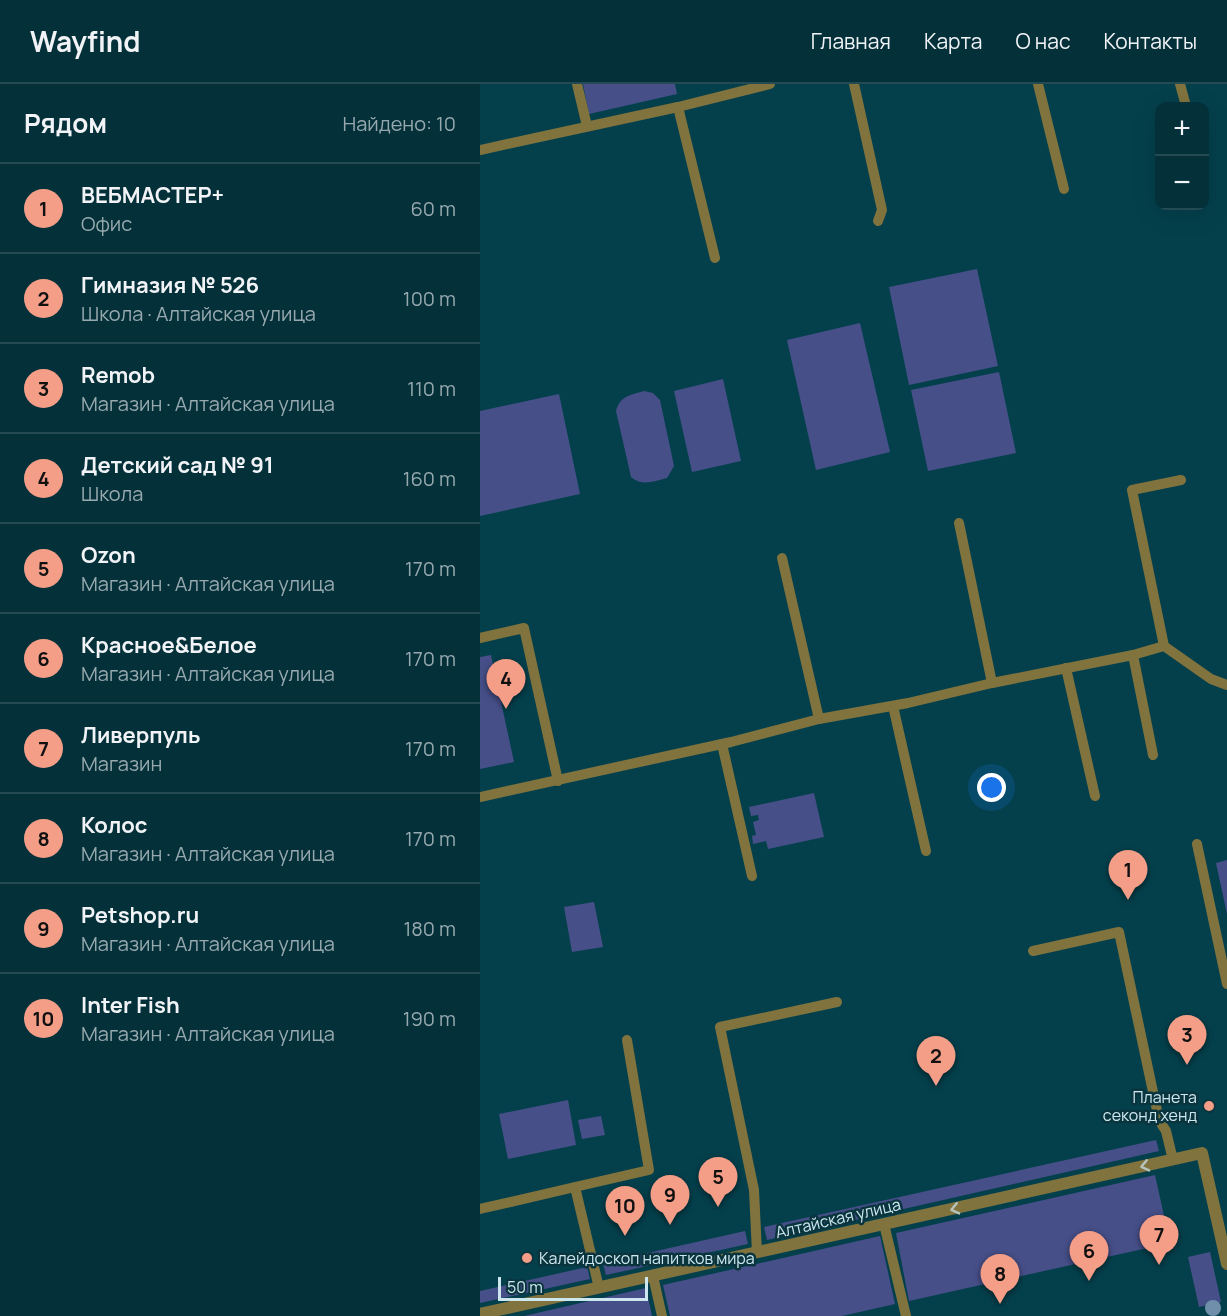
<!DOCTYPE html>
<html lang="ru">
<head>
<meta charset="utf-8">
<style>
  :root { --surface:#033039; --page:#0d3841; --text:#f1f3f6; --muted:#97a9ae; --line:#244b53; --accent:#f49e88 }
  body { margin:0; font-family:Manrope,sans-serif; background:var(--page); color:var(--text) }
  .controls { position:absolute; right:18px; top:18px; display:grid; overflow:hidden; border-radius:12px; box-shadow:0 6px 24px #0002 }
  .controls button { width:54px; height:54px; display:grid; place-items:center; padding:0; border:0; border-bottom:2px solid var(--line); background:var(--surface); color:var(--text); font:30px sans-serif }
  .scale { position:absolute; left:18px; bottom:15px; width:150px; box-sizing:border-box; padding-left:6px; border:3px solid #cde7ee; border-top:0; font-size:16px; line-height:21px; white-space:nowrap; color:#cde7ee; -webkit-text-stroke:4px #0a353e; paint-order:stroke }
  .you { position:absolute; left:512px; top:704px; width:21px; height:21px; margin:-15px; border:4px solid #fff; border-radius:50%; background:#1a73e8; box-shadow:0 0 0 9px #1a73e833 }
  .badge { display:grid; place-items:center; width:39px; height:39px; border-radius:50%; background:var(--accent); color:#111; font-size:20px; font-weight:700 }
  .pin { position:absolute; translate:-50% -50px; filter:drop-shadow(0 2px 3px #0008) }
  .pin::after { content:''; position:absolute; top:32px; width:21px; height:18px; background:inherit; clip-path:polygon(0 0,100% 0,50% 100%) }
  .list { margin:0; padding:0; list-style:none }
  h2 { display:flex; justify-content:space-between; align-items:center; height:78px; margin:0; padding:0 24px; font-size:26px }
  h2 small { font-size:20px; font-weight:400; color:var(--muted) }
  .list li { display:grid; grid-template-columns:39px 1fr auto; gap:18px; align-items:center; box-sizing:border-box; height:90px; padding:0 24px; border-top:2px solid var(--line) }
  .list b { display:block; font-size:22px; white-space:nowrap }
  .list p { margin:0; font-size:20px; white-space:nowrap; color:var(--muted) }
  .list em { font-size:20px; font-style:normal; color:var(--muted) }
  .map { position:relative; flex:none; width:747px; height:1232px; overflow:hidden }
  header { display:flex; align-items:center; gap:36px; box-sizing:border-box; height:84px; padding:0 30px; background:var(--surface); border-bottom:2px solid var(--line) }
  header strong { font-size:28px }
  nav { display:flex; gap:33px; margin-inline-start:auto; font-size:21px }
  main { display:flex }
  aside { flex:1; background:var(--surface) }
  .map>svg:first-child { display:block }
  .green { fill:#464f88 }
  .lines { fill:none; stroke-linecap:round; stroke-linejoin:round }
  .lane { stroke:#81733e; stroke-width:10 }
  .street { stroke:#81733e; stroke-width:12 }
  .tree { fill:#6f8faa }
  .oneway { stroke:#b6c4b9 }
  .poi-dot { fill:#f49e88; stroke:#0a353e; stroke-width:2 }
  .labels { text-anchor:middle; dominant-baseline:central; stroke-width:5; stroke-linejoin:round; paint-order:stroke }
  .poi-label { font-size:16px; fill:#cde7ee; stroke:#0a353e; text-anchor:end }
  .street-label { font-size:16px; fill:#cde7ee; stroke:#0a353e }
</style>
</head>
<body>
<header>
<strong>Wayfind</strong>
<nav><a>Главная</a><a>Карта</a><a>О нас</a><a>Контакты</a></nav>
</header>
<main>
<aside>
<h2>Рядом<small>Найдено: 10</small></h2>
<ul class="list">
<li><span class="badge">1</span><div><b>ВЕБМАСТЕР+</b><p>Офис</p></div><em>60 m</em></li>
<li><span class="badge">2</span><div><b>Гимназия № 526</b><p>Школа · Алтайская улица</p></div><em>100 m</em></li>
<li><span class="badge">3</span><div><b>Remob</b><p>Магазин · Алтайская улица</p></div><em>110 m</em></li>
<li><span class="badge">4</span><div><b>Детский сад № 91</b><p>Школа</p></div><em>160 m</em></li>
<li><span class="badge">5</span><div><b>Ozon</b><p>Магазин · Алтайская улица</p></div><em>170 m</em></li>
<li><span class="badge">6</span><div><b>Красное&amp;Белое</b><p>Магазин · Алтайская улица</p></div><em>170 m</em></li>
<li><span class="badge">7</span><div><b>Ливерпуль</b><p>Магазин</p></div><em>170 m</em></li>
<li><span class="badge">8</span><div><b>Колос</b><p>Магазин · Алтайская улица</p></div><em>170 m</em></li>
<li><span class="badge">9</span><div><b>Petshop.ru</b><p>Магазин · Алтайская улица</p></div><em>180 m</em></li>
<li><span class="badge">10</span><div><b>Inter Fish</b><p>Магазин · Алтайская улица</p></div><em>190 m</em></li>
</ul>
</aside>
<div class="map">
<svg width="747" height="1232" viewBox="0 0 747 1232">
  <rect width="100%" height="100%" fill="#04404c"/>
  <g class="green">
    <path d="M103,0h92l2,10 -88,20z"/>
    <path d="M497,185l21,97 -89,19 -20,-98z"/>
    <path d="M380,239l30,129 -74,18 -29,-130z"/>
    <path d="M519,288l17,81 -88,18 -17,-81z"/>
    <path d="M243,295l18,82 -49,11 -18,-81z"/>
    <path d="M164,307l9,2 7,7 14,66 -7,12c-13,3 -25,9 -36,-1l-15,-66c4,-15 14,-16 28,-20z"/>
    <path d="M79,310l21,100 -100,22v-105z"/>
    <path d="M11,571l23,107 -34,7v-112z"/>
    <path d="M334,709l10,44 -56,12 -2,-8 -13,3 -1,-8 4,-1 -3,-13 6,-2 -1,-5 -7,1 -2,-9z"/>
    <path d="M747,776v54l-11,-51z"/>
    <path d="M114,818l9,45 -31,5 -8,-45z"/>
    <path d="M88,1016l8,45 -68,14 -9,-45z"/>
    <path d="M121,1032l4,19 -23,4 -4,-19z"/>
    <path d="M676,1056l3,11 -392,89 -3,-13z"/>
    <path d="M675,1091l15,68 -261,58 -13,-68z"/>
    <path d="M265,1147l3,13 -142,31 -3,-12z"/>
    <path d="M400,1152l15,68 -53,12h-172l-7,-31z"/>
    <path d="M730,1168l11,50 -22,5 -11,-50z"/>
    <path d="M107,1183l3,12 -110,24v-12z"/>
    <path d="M166,1204l6,28h-128z"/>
  </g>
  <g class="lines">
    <g class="lane">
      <path d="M97,0l10,42"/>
      <path d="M374,0l28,126 -4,11"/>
      <path d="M558,0l26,105"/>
      <path d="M700,0l6,22"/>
      <path d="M198,23l37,151"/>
      <path d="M0,66l198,-43 92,-23"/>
      <path d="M479,439l33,160"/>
      <path d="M302,474l37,161"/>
      <path d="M0,554l44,-10 34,153"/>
      <path d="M684,562l-32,-156 49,-10"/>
      <path d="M653,571l20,100"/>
      <path d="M586,584l29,128"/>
      <path d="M413,622l33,145"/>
      <path d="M242,660l30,132"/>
      <path d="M0,713l251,-55 88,-23 89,-16 84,-20 141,-28 31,-9 47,33 16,6"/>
      <path d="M717,760l30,140"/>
      <path d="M553,867l86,-19 40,188 7,11 7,29"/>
      <path d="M95,1103l74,-17 -22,-130"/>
      <path d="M0,1125l95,-22 24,101"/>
      <path d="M404,1140l22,92"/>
      <path d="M277,1169l-3,-63 -34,-163 117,-25"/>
      <path d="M173,1192l9,40"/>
    </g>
    <path class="street" d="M0,1230l722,-161 25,111"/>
  </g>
  <circle class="tree" cx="733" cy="1224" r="8"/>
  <defs><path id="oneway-chevron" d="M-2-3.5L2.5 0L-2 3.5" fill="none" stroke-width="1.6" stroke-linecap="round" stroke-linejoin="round" transform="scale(1.5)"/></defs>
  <g class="oneway">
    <use href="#oneway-chevron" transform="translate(665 1082) rotate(167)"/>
    <use href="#oneway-chevron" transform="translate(475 1125) rotate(167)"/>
  </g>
  <g class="poi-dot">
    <circle cx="729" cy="1022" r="6"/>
    <circle cx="47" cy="1174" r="6"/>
  </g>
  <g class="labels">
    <g class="poi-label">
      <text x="717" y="1013">Планета<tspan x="717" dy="18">секонд хенд</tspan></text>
      <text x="59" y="1174" text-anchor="start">Калейдоскоп напитков мира</text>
    </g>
    <g class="street-label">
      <text transform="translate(358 1134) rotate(-13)">Алтайская улица</text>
    </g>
  </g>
</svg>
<div class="controls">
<button>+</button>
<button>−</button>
</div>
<div class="scale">50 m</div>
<div class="you"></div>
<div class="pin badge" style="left:648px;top:816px">1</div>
<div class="pin badge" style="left:456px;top:1002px">2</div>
<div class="pin badge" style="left:707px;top:981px">3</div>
<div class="pin badge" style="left:26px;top:625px">4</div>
<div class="pin badge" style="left:238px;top:1123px">5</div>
<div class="pin badge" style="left:609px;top:1197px">6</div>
<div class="pin badge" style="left:679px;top:1181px">7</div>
<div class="pin badge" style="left:520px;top:1220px">8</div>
<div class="pin badge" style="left:190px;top:1141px">9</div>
<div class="pin badge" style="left:145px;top:1152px">10</div>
</div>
</main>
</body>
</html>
